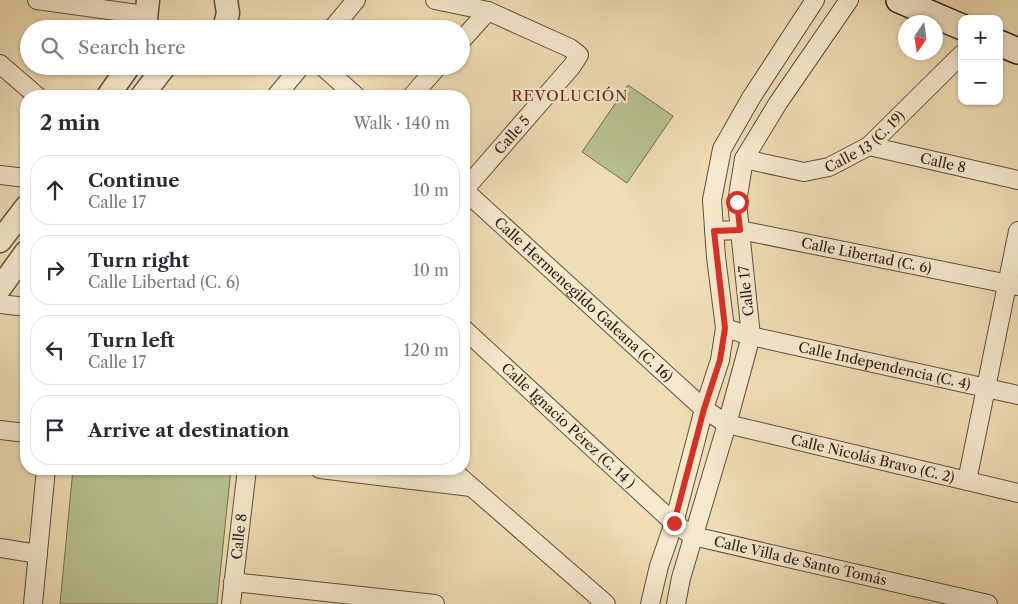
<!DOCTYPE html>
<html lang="en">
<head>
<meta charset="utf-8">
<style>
  :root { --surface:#fff; --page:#f2f2f3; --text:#2b2b33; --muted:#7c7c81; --line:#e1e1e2 }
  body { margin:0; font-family:"Libre Caslon Text",serif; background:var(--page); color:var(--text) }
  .controls { position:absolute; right:15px; top:15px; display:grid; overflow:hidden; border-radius:10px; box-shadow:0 1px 4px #0004 }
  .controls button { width:45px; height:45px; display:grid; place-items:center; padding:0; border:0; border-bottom:1px solid var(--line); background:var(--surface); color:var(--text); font:25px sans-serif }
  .compass { position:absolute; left:898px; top:15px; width:45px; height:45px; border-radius:50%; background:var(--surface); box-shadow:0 1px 4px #0004; rotate:193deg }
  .stop { position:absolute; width:15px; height:15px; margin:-11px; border:4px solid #d93025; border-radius:50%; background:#fff }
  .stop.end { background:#d93025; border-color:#fff; box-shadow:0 1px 5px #0008 }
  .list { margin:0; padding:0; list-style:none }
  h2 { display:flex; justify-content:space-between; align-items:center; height:65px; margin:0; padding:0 20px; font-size:21px }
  h2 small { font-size:16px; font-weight:400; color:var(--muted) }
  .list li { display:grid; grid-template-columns:32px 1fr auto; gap:15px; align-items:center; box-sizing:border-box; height:70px; margin:0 10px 10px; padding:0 10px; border:1px solid var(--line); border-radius:20px }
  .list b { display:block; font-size:19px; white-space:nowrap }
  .list p { margin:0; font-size:16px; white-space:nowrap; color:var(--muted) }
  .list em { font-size:16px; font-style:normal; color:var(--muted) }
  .icon { flex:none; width:28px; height:28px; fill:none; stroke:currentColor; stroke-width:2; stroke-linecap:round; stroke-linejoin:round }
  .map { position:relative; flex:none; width:1018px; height:604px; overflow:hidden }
  .search { position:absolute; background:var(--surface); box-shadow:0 1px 4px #0004; left:20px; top:20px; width:450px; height:55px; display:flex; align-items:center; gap:12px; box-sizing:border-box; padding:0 18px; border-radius:28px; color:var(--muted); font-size:19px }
  .panel { position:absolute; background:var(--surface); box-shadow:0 1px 4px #0004; left:20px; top:90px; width:450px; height:385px; border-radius:20px }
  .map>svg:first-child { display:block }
  .green { fill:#b8c18e; stroke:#737153 }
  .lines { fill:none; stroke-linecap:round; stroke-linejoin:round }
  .minor-casing { stroke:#5e503f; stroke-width:20 }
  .tertiary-casing { stroke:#5e503f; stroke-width:25 }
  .secondary-casing { stroke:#2e2118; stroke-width:28 }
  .minor { stroke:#f5e9ce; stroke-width:18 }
  .tertiary { stroke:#f5e9ce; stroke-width:22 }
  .secondary { stroke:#f5e9ce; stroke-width:25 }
  .route { stroke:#d93025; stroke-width:6 }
  .labels { text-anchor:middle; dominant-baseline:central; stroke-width:4.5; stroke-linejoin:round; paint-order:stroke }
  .street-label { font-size:14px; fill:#2e2118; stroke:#f5e9ce }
  .neighbourhood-label { font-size:15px; letter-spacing:1px; fill:#7a1f14; stroke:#f5e9ce }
</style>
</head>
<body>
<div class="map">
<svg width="1018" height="604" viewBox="0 0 1018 604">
  <rect width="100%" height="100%" fill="#f0ddb3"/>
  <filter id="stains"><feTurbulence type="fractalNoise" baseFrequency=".004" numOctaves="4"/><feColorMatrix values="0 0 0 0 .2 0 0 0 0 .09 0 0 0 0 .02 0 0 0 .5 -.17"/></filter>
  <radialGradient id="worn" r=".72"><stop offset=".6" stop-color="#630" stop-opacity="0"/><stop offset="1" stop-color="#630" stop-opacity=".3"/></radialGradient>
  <g class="green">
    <path d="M628,85l45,31 -46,67 -45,-31z"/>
    <path d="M73,469h158l-14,135h-157z"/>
  </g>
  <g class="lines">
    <g class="minor-casing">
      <g id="minor">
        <path d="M37,0l108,15"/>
        <path d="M435,0l53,11 82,37 9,7 -7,11 -108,124"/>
        <path d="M332,29l24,-29"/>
        <path d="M461,41l27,-30"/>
        <path d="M0,64l37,32"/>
        <path d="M322,66l34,30"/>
        <path d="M276,96l25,-30"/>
        <path d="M412,96l26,-30"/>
        <path id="s1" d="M869,146l149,34"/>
        <path id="s2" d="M744,159l60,13 25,-5 40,-21 93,-92"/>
        <path d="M0,175l26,3"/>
        <path id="s3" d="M464,190l240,219 23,15 291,69"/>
        <path id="s4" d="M714,231l26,-1 278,56"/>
        <path d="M0,304l26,3"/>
        <path id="s5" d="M725,328l26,8 267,59"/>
        <path id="s6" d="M464,329l210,194 19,13 295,68"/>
        <path d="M0,430l26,3"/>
        <path d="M320,469l151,18"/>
        <path d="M451,469l155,135"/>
        <path d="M967,481l51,-250"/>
        <path d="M0,548l38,6"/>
        <path d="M233,582l202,22"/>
        <path d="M33,604l13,-135"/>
        <path id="s7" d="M231,604l16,-135"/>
        <path d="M650,604l9,-38 15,-43 30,-114 16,-49 5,-32 -9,-71 -4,-57 10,-51 29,-51 64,-98"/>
        <path d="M676,604l5,-26 46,-154 24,-88 -14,-134 7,-43 34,-56 71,-103"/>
      </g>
    </g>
    <g class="tertiary-casing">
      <g id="tertiary">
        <path d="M145,29l3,-29"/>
        <path d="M224,29l4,-16 -2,-13"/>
        <path d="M108,96l21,-30"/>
        <path d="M142,96l23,-30"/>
        <path d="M0,241l26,-34"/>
        <path d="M0,288l26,-36"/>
      </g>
    </g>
    <g class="secondary-casing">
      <g id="secondary">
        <path d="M899,0l63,27"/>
        <path d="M999,43l19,8"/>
      </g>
    </g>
    <use href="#minor" class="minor"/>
    <use href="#tertiary" class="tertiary"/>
    <use href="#secondary" class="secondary"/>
  </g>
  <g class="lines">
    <path class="route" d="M674,523l30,-114 16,-49 5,-32 -11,-97 26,-1 -3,-28"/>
  </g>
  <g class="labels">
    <g class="street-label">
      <text transform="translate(512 135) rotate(-49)">Calle 5</text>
      <text stroke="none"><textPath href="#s2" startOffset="131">Calle 13 (C. 19)</textPath></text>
      <text stroke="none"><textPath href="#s1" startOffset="76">Calle 8</textPath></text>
      <text stroke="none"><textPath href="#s4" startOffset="155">Calle Libertad (C. 6)</textPath></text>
      <text transform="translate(746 291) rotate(-96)">Calle 17</text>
      <text stroke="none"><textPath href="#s3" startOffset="162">Calle Hermenegildo Galeana (C. 16)</textPath></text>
      <text stroke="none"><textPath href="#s5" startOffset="164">Calle Independencia (C. 4)</textPath></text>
      <text stroke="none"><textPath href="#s6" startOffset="142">Calle Ignacio Pérez (C. 14 )</textPath></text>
      <text stroke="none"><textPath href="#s3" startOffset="502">Calle Nicolás Bravo (C. 2)</textPath></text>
      <text stroke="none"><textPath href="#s7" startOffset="68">Calle 8</textPath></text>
      <text stroke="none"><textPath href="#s6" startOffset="419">Calle Villa de Santo Tomás</textPath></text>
    </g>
    <g class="neighbourhood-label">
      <text x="570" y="95">REVOLUCIÓN</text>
    </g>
  </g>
  <rect width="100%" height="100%" filter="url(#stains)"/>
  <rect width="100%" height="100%" fill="url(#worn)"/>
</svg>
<div class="controls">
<button>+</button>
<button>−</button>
</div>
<svg class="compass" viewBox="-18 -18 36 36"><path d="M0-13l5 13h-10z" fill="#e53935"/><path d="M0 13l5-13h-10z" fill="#7c7c81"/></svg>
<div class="stop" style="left:737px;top:202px"></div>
<div class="stop end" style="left:674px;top:523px"></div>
<div class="search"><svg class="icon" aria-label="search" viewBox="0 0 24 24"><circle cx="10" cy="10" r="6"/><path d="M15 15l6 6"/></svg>Search here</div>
<section class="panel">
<h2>2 min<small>Walk · 140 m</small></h2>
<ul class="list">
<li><svg class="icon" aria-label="ahead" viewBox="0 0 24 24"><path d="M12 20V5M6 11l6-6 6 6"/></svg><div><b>Continue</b><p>Calle 17</p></div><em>10 m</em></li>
<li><svg class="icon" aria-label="right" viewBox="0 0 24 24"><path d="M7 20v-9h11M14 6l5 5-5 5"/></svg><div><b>Turn right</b><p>Calle Libertad (C. 6)</p></div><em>10 m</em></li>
<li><svg class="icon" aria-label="left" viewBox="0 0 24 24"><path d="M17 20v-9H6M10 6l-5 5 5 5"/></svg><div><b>Turn left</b><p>Calle 17</p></div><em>120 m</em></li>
<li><svg class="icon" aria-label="arrive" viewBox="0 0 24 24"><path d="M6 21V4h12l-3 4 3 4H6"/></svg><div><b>Arrive at destination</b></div></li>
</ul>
</section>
</div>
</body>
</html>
